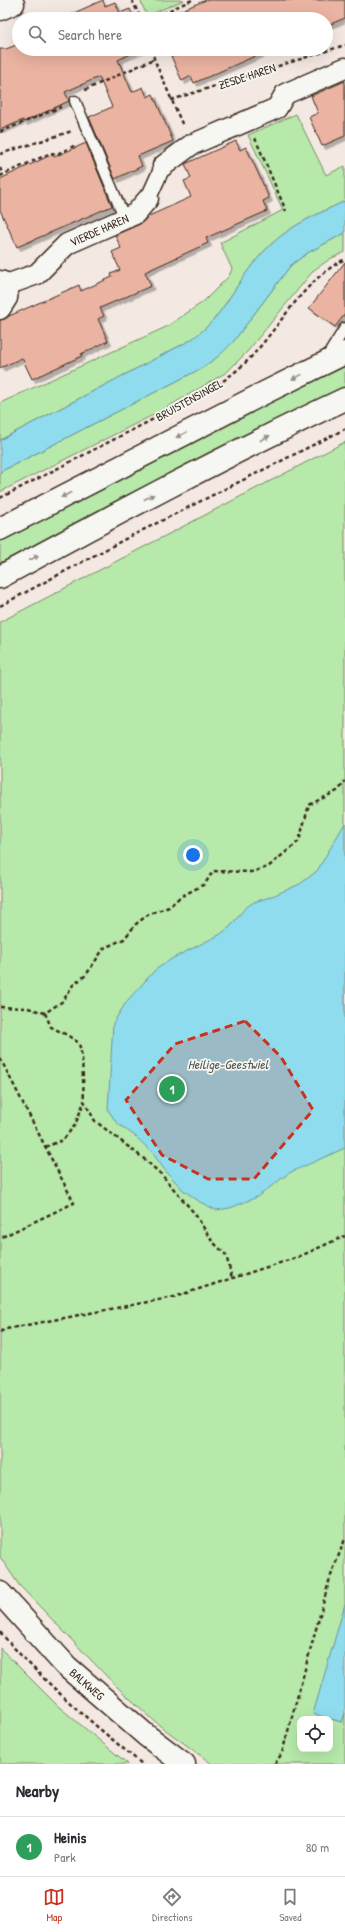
<!DOCTYPE html>
<html lang="en">
<head>
<meta charset="utf-8">
<style>
  :root { --surface:#fff; --page:#f2f2f3; --text:#2b2b33; --muted:#7c7c81; --line:#e1e1e2; --accent:#c8321e }
  body { margin:0; font-family:"Patrick Hand",sans-serif; background:var(--page); color:var(--text) }
  .controls { position:absolute; right:12px; bottom:12px; display:grid; overflow:hidden; border-radius:8px; box-shadow:0 4px 16px #0002 }
  .controls button { width:36px; height:36px; display:grid; place-items:center; padding:0; border:0; border-bottom:1px solid var(--line); background:var(--surface); color:var(--text); font:20px sans-serif }
  .you { position:absolute; left:193px; top:855px; width:14px; height:14px; margin:-10px; border:3px solid #fff; border-radius:50%; background:#1a73e8; box-shadow:0 0 0 6px #1a73e833 }
  .badge { display:grid; place-items:center; width:26px; height:26px; border-radius:50%; background:var(--accent); color:#fff; font-size:13px; font-weight:700 }
  .pin { position:absolute; translate:-50% -50%; border:2px solid #fff; box-shadow:0 1px 4px #0006 }
  .list { margin:0; padding:0; list-style:none }
  h2 { display:flex; justify-content:space-between; align-items:center; height:52px; margin:0; padding:0 16px; font-size:17px }
  h2 small { font-size:13px; font-weight:400; color:var(--muted) }
  .list li { display:grid; grid-template-columns:26px 1fr auto; gap:12px; align-items:center; box-sizing:border-box; height:60px; padding:0 16px; border-top:1px solid var(--line) }
  .list b { display:block; font-size:15px; white-space:nowrap }
  .list p { margin:0; font-size:13px; white-space:nowrap; color:var(--muted) }
  .list em { font-size:13px; font-style:normal; color:var(--muted) }
  .icon { flex:none; width:22px; height:22px; fill:none; stroke:currentColor; stroke-width:2; stroke-linecap:round; stroke-linejoin:round }
  .map { position:relative; flex:none; width:345px; height:1764px; overflow:hidden }
  .search { position:absolute; background:var(--surface); box-shadow:0 4px 16px #0002; left:12px; right:12px; top:12px; height:44px; display:flex; align-items:center; gap:10px; box-sizing:border-box; padding:0 14px; border-radius:22px; color:var(--muted); font-size:15px }
  .sheet { height:112px; background:var(--surface) }
  nav { display:flex; justify-content:space-around; align-items:center; box-sizing:border-box; height:56px; border-top:1px solid var(--line); background:var(--surface); font-size:11px; color:var(--muted) }
  nav a { display:grid; justify-items:center; gap:2px }
  nav .on { color:var(--accent) }
  .map>svg:first-child { display:block }
  .green { fill:#b6e9aa; stroke:#788a64; fill-rule:evenodd }
  .water { fill:#8fdcef; stroke:#6d959b }
  .building { fill:#ebb3a2; stroke:#3b2a1e; filter:url(#shadow) }
  .lines { fill:none; stroke-linecap:round; stroke-linejoin:round }
  .service-casing { stroke:#3b2a1e; stroke-width:13 }
  .pedestrian-casing { stroke:#3b2a1e; stroke-width:18 }
  .minor-casing { stroke:#3b2a1e; stroke-width:23 }
  .tertiary-casing { stroke:#3b2a1e; stroke-width:25 }
  .secondary-casing { stroke:#3b2a1e; stroke-width:25 }
  .path { stroke:#3b2a1e; stroke-width:2.5; stroke-dasharray:4 3; stroke-linecap:butt }
  .service { stroke:#f6f6f2; stroke-width:10 }
  .pedestrian { stroke:#f6f6f2; stroke-width:15 }
  .minor { stroke:#f6f6f2; stroke-width:20 }
  .tertiary { stroke:#f6f6f2; stroke-width:22 }
  .secondary { stroke:#f6f6f2; stroke-width:22 }
  .oneway { fill:#989088 }
  .marked { fill:#c8321e; fill-opacity:0.2; stroke:#c8321e; stroke-width:3; stroke-dasharray:8 5; stroke-linejoin:round }
  .labels { text-anchor:middle; dominant-baseline:central; stroke-width:3.5; stroke-linejoin:round; paint-order:stroke }
  .street-label { font-size:12px; fill:#3b2a1e; stroke:#f6f6f2 }
  .water-label { font-size:13px; font-style:italic; fill:#505652; stroke:#f6f6f2 }
</style>
</head>
<body>
<div class="map">
<svg width="345" height="1764" viewBox="0 0 345 1764">
  <defs>
    <filter id="shadow"><feDropShadow dx="3.5" dy="3.5" stdDeviation="0" flood-color="#0004"/></filter>
  </defs>
  <rect width="100%" height="100%" fill="#f4e9e2"/>
  <filter id="ink" filterUnits="userSpaceOnUse"><feTurbulence type="fractalNoise" baseFrequency=".025" numOctaves="2"/><feDisplacementMap in="SourceGraphic" scale="8" xChannelSelector="R" yChannelSelector="G"/><feConvolveMatrix kernelMatrix="1 2 1 2 8 2 1 2 1" color-interpolation-filters="sRGB"/></filter>
  <g filter="url(#ink)">
    <g class="green">
      <path d="M140,0h44l-37,16z"/>
      <path d="M296,114l30,61 19,-9v35c-35,17 -60,26 -86,56 -27,30 -35,61 -70,84l-189,99v-37l166,-76 37,-25 26,-26 3,-7 -12,-26 63,-33 -35,-75z"/>
      <path d="M345,233v19l-15,7 -16,11 -67,82 -20,20 -68,40 -159,80v-20l202,-104 18,-13 13,-13 58,-77 18,-13z"/>
      <path d="M345,365v23l-228,112 -117,63v-23l271,-139z"/>
      <path d="M345,442v1163l-31,109 28,8 3,-9v51h-133l-53,-39 -43,-39 -97,-101 -19,-28v-935zM300,1719h30v30h-30z"/>
      <path d="M0,1648l58,58 70,58h-128z"/>
    </g>
    <g class="water">
      <path d="M345,201v32l-36,19 -18,13 -58,77 -13,13 -18,13 -202,104v-32l189,-99c35,-23 43,-54 70,-84 26,-30 51,-39 86,-56z"/>
      <path d="M345,823v325l-56,25 -32,24 -27,11 -14,2 -16,-8 -17,-12 -19,-21 -12,-17 -17,-16 -18,-13 -9,-13 5,-87 14,-22 28,-31 18,-12 46,-23 11,-8 15,-19 9,-6 16,-5 30,-13 17,-13z"/>
      <path d="M345,1604v109l-3,9 -29,-8z"/>
    </g>
    <g class="building">
      <path d="M103,0l2,6 10,-4 5,11 10,-4 4,10h-68l-1,-2z"/>
      <path d="M206,0h139v18l-19,8v-7h-166z"/>
      <path d="M19,44v5h122l-23,11 14,32 11,-5 4,10 6,-3 20,47 -35,15 4,10 -27,13 -26,-62 23,-10 -13,-30 -34,15 4,9 -45,21 -1,-2 -23,10v-81h6z"/>
      <path d="M168,49h103l-77,34 -3,-7 -9,5z"/>
      <path d="M345,81v55l-23,10 -13,-29 9,-4 -7,-17z"/>
      <path d="M236,141l4,9 6,-3 12,26 11,25 -6,3 4,10 -61,27 2,5 -63,29 6,14 -51,22 4,8 -6,3 10,22 -27,13 1,2 -50,23 -10,-21 -22,10v-48l79,-35 2,6 31,-14 -1,-3 9,-4 -8,-18 9,-4 -6,-13 25,-11 9,-8 42,-19 -7,-16 7,-3 -6,-14z"/>
      <path d="M86,143l26,63 -95,41 -17,-37v-31l53,-25 1,3z"/>
      <path d="M345,262v52l-10,13 -26,-19z"/>
    </g>
    <g class="lines">
      <g class="service-casing">
        <g id="service">
          <path d="M75,101l50,118"/>
          <path d="M327,357l18,-29"/>
        </g>
      </g>
      <g class="pedestrian-casing">
        <path id="pedestrian" d="M148,199l15,-33"/>
      </g>
      <g class="minor-casing">
        <g id="minor">
          <path d="M0,10l14,-6"/>
          <path d="M163,166l28,-21 86,-37 8,-14 60,-26"/>
          <path d="M0,281l9,3 28,-10 30,-30 68,-30 13,-15"/>
          <path d="M0,309l7,-11 2,-14"/>
        </g>
      </g>
      <g class="tertiary-casing">
        <path id="tertiary" d="M0,1593l66,73 81,70 37,28"/>
      </g>
      <g class="secondary-casing">
        <g id="secondary">
          <path d="M0,529l266,-137 79,-39"/>
          <path d="M0,577c114,-62 228,-123 345,-178"/>
        </g>
      </g>
      <g class="path">
        <path d="M132,0l9,19"/>
        <path d="M150,19l42,-19"/>
        <path d="M153,49l1,10 29,67"/>
        <path d="M85,90l69,-31"/>
        <path d="M171,100l174,-55"/>
        <path d="M0,132l61,-25"/>
        <path d="M255,138l31,73"/>
        <path d="M0,154l72,-23"/>
        <path d="M0,168l3,7"/>
        <path d="M0,176l51,-23 6,1 19,-9"/>
        <path d="M0,498l212,-109c14,-10 28,-20 40,-33 30,-33 53,-77 93,-97"/>
        <path d="M0,606l129,-69 216,-108"/>
        <path d="M0,1007l28,1 17,5 18,-12 10,-16 13,-10 18,-27 20,-9 12,-15 13,-10 20,-7 11,-10 25,-13 8,-13 38,1 17,-5 31,-26 10,-36 30,-15 6,-9"/>
        <path d="M45,1013l6,14 16,8 12,8 3,14 2,44 11,20 48,37 18,16 34,40 17,27 14,14 6,23"/>
        <path d="M0,1058l74,145 -74,35"/>
        <path d="M45,1147l18,-7 12,-15 9,-23"/>
        <path d="M0,1332l6,-3 168,-32 124,-40 47,-21"/>
        <path d="M0,1632c42,49 92,91 142,132"/>
        <path d="M275,1764l7,-11 48,-175 15,-39"/>
      </g>
      <use href="#service" class="service"/>
      <use href="#pedestrian" class="pedestrian"/>
      <use href="#minor" class="minor"/>
      <use href="#tertiary" class="tertiary"/>
      <use href="#secondary" class="secondary"/>
    </g>
    <defs><path id="oneway-solid" d="M-6-.8H1V-3.2L6.5 0L1 3.2V.8H-6Z"/></defs>
    <g class="oneway">
      <use href="#oneway-solid" transform="translate(297 377) rotate(154)"/>
      <use href="#oneway-solid" transform="translate(181 435) rotate(153)"/>
      <use href="#oneway-solid" transform="translate(265 438) rotate(-27)"/>
      <use href="#oneway-solid" transform="translate(66 495) rotate(153)"/>
      <use href="#oneway-solid" transform="translate(149 497) rotate(-27)"/>
      <use href="#oneway-solid" transform="translate(34 558) rotate(-28)"/>
    </g>
  </g>
  <path class="marked" d="M245,1021l36,36 32,53 -59,69h-46l-46,-24 -36,-55 49,-56z"/>
  <g class="labels">
    <g class="street-label">
      <text transform="translate(247 76) rotate(-18)">ZESDE HAREN</text>
      <text transform="translate(99 230) rotate(-24)">VIERDE HAREN</text>
      <text transform="translate(189 400) rotate(-29)">BRUISTENSINGEL</text>
      <text transform="translate(87 1684) rotate(41)">BALKWEG</text>
    </g>
    <g class="water-label">
      <text x="228" y="1064">Heilige-Geestwiel</text>
    </g>
  </g>
</svg>
<div class="controls">
<button><svg class="icon" aria-label="locate" viewBox="0 0 24 24"><circle cx="12" cy="12" r="6"/><path d="M12 2v4M12 18v4M2 12h4M18 12h4"/></svg></button>
</div>
<div class="you"></div>
<div class="pin badge" style="left:172px;top:1089px;background:#2e9e5b">1</div>
<div class="search"><svg class="icon" aria-label="search" viewBox="0 0 24 24"><circle cx="10" cy="10" r="6"/><path d="M15 15l6 6"/></svg>Search here</div>
</div>
<section class="sheet">
<h2>Nearby<small></small></h2>
<ul class="list">
<li><span class="badge" style="background:#2e9e5b">1</span><div><b>Heinis</b><p>Park</p></div><em>80 m</em></li>
</ul>
</section>
<nav>
<a class="on"><svg class="icon" aria-label="map" viewBox="0 0 24 24"><path d="M3 6l6-2 6 2 6-2v14l-6 2-6-2-6 2zM9 4v14M15 6v14"/></svg>Map</a>
<a><svg class="icon" aria-label="directions" viewBox="0 0 24 24"><path d="M12 3l9 9-9 9-9-9zM9 14v-3h6M13 9l2 2-2 2"/></svg>Directions</a>
<a><svg class="icon" aria-label="saved" viewBox="0 0 24 24"><path d="M7 4h10v16l-5-4-5 4z"/></svg>Saved</a>
</nav>
</body>
</html>
